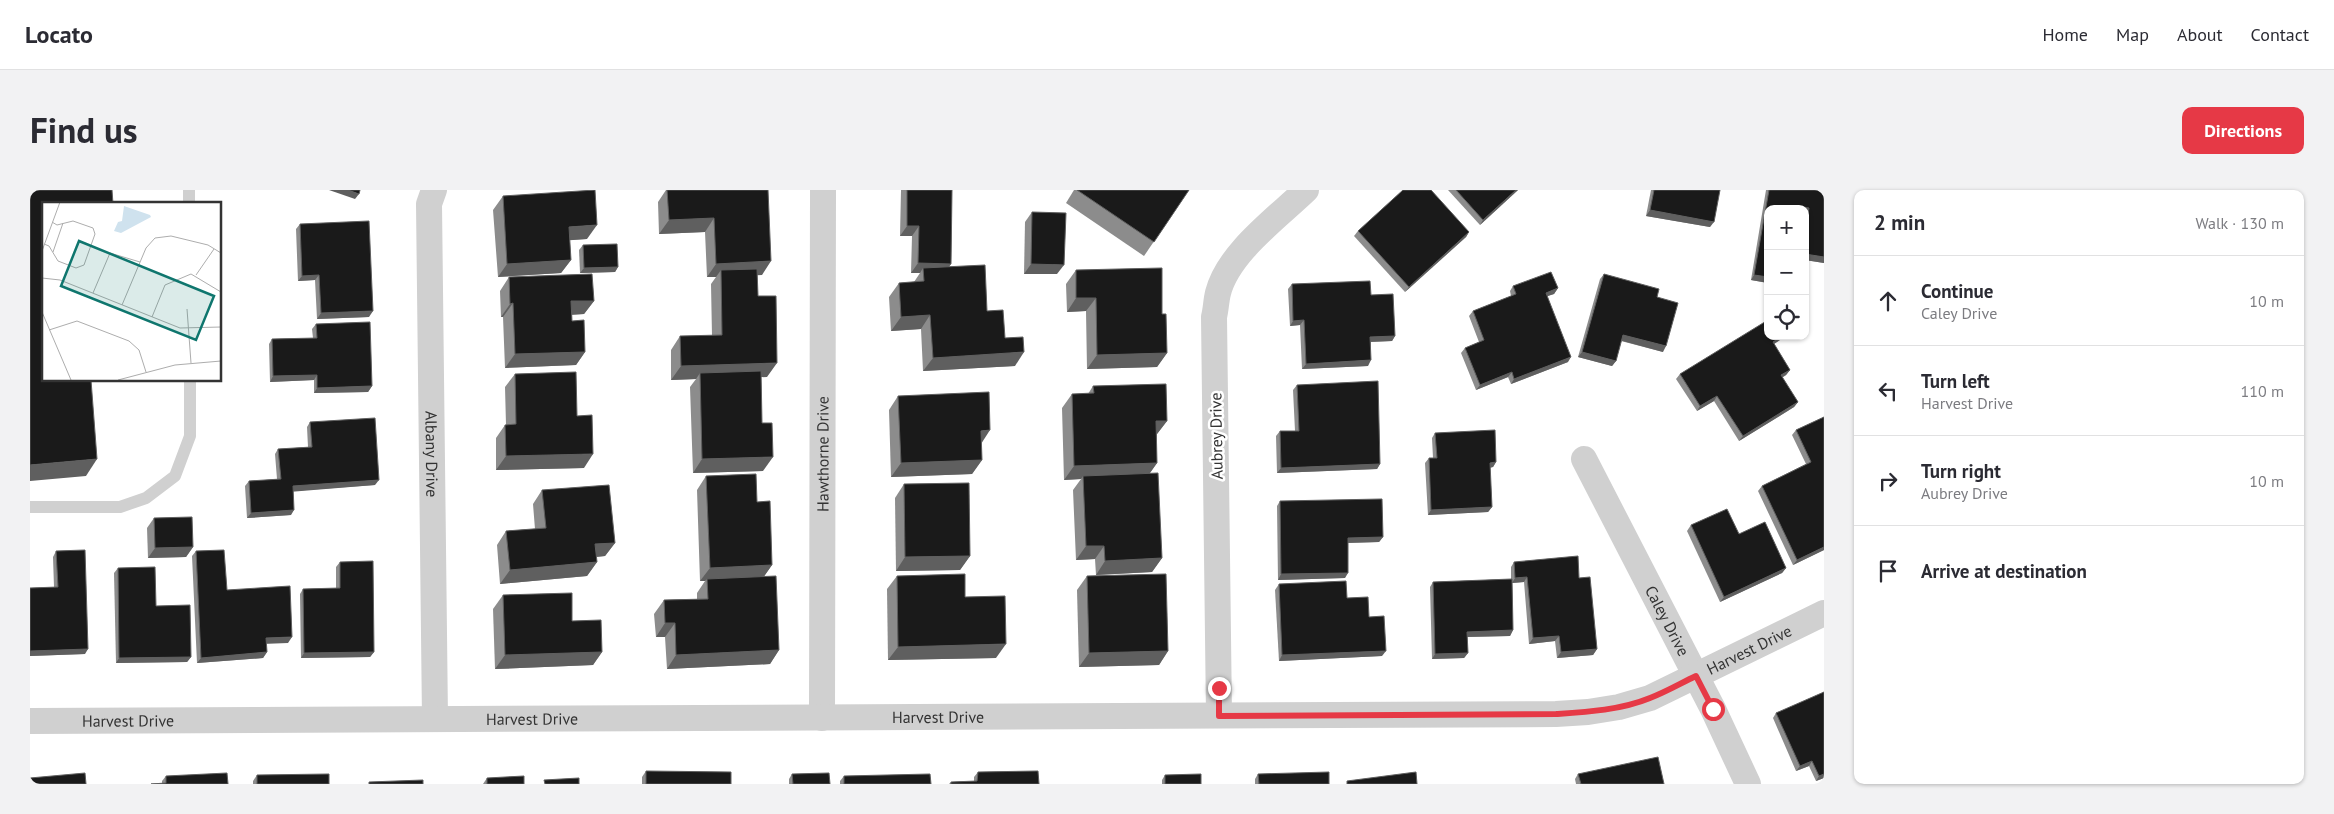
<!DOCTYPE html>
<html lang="en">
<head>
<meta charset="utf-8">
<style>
  :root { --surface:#fff; --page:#f2f2f3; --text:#2b2b33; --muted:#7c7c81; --line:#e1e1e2; --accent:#e63946 }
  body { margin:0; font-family:"PT Sans",sans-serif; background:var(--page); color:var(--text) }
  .controls { position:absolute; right:15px; top:15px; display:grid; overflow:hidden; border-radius:10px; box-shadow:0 1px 4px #0004 }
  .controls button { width:45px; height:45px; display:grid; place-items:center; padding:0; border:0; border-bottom:1px solid var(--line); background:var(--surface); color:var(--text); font:25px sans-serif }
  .stop { position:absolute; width:15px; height:15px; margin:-11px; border:4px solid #e63946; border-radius:50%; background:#fff }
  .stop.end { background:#e63946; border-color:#fff; box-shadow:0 1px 5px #0008 }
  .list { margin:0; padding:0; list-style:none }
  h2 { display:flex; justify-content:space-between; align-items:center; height:65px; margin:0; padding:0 20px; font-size:21px }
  h2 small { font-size:16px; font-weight:400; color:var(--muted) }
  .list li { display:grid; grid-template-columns:32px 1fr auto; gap:15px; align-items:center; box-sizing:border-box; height:90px; padding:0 20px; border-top:1px solid var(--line) }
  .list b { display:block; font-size:19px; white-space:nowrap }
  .list p { margin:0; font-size:16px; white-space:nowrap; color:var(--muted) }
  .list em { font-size:16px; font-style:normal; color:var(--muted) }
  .icon { flex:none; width:28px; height:28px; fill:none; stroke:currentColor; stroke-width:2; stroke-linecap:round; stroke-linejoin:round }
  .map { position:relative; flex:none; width:1794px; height:594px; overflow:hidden; border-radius:10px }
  header { display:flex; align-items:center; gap:30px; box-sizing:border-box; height:70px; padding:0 25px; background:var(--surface); border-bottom:1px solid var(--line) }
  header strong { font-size:24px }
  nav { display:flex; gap:28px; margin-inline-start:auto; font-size:18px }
  .intro { display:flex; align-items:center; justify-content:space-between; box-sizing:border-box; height:120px; padding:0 30px }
  h1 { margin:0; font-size:35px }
  .button { padding:12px 22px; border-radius:10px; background:var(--accent); color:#fff; font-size:18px; font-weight:700 }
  main { display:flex; gap:30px; padding:0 30px }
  aside { flex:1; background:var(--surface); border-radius:10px; box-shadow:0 1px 4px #0004 }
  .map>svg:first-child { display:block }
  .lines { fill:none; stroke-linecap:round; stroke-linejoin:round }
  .lane { stroke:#d0d0d0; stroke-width:12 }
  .street { stroke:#d0d0d0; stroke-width:26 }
  .wall { fill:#8c8c8c }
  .shaded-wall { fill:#5f5f5f }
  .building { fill:#1a1a1a; stroke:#5f5f5f }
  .route { stroke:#e63946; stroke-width:6 }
  .labels { text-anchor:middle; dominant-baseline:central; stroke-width:5; stroke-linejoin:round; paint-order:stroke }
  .street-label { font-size:16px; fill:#333; stroke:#fff }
  .inset-road { fill:none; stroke:#adadad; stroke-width:1 }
  .view { fill:#0f766e; fill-opacity:0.15; stroke:#0f766e; stroke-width:2.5 }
  .inset-edge { fill:none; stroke:#333; stroke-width:2.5 }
</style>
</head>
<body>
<header>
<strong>Locato</strong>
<nav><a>Home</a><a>Map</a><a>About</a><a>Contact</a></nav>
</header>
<div class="intro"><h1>Find us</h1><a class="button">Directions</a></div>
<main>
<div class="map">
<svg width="1794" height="594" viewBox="0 0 1794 594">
  <rect width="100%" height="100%" fill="#fff"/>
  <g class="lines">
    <g class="lane">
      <path d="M159,0v14"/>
      <path d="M0,317h90l26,-9 29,-22 15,-40v-56"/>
    </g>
    <g class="street">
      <path id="s1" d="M404,0l-5,14 6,515"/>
      <path id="s2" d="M1554,269l129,250 35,75"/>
      <path d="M1189,525l-5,-398c2,-8 2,-16 4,-24 10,-40 59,-75 88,-103"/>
      <path id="s3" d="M792,528l1,-528"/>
      <path id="s4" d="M0,531l1526,-7 32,-2 31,-5 31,-9 174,-85"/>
    </g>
  </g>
  <g class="wall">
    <path d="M636,0h102l-6,85h-5l1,21 9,81h-6l2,94 -70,2 -3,-86 6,-8 -25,1v-30l9,-14h32l-1,-52 5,-7h-9l-2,-45 -46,2 -1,-32z"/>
    <path d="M871,0h51l-1,74 -2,3 38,44 18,27 10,28 -92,5 -2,-42 -30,2 -2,-34 10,-14 15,-1 6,-9h-9l1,-37h-12z"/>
    <path d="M1044,0h115l-45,66 -78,-53z"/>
    <path d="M1418,0h70l-38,35z"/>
    <path d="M1621,0h69l-10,37 -64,-11z"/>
    <path d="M1736,0h58v73l-19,-3v-51h-37v74l-17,-3z"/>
    <path d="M473,6l84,43 -18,1 2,20 -10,13 -63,4 -5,-67z"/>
    <path d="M1002,22l25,62h-33l1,-52z"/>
    <path d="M270,34l69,93 -52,2 -2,-39 -17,1 -2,-52z"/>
    <path d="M1328,41l111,1 -3,5 -61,55 -51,-56z"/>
    <path d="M553,55l35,22 -3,5 -35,1 -1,-23z"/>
    <path d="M1046,80l86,44 5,39 -10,14 -70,2 -1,-58 -19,1 -1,-28z"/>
    <path d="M1574,84l53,23 6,55 -42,-11 -5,20 -4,5 -34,-9 22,-78z"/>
    <path d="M479,87l85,24 -10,13 -12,1v6l13,31 -9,13 -71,3 -2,-51h-2l-1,-26z"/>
    <path d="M1262,94l79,11 24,41 -3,5 -21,1 -3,24 -66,3 -2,-44 -10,1 -2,-37z"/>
    <path d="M1483,96l45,2 -4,6 -7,2 21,66 -57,22 -3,-7 -32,13 -15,-37 4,-5 14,-6 -10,-26 4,-5 38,-15 -1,-5z"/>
    <path d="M286,134l56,62 -4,6 -54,1v-13l-44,2 -1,-38 3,-5 41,-1 -1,-9z"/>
    <path d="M1750,150l-6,4 16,26 -4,5 -4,3 16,24 -4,5 -55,34 -25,-40 -17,10 -21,-32 4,-5z"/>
    <path d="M485,184l62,42 7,52 -88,2v-32l9,-13h1l-1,-38z"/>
    <path d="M1267,195l83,79 -3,5 -100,4 -1,-37 4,-5h15l-2,-41z"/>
    <path d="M1063,196l74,35 -10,13v29l-7,10 12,85 -10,14 -56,3 -1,-16 -19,1 -3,-70 8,-11 -17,1 -2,-72 10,-14h16z"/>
    <path d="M868,206l83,48 1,16 -10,14 -81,3 -2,-67z"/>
    <path d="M1794,227v133l-31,15 -35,-74 4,-5 44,-22 -14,-29 4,-5z"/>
    <path d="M280,232l65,63 -82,6 -2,24 -44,3 -2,-32 4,-5 28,-2 -2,-25 3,-5 30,-2 -1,-20z"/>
    <path d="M1405,243l61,29 -3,5 -3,1 2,39 -4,5 -60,3 -3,-52 4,-5h4l-1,-20z"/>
    <path d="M676,286l51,26 15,63 -8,11 15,74 -9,14 -103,5 -2,-32h-9l-2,-23 10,-14 33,-1v-6l8,-12h-5l-3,-91z"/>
    <path d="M874,294l66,72 -10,14 -64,1 -1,-73z"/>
    <path d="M512,300l73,53 -10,13 -9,1 1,5 -10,14 -87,8 -3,-39 9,-14 29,-2 -2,-25z"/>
    <path d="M1250,311l103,36 -4,5 -31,1 -3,35 -67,2 -1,-74z"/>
    <path d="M124,328l39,29 -7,10 -38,1 -1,-30z"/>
    <path d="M1661,335l95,43 -4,5 -62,29 -33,-71z"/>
    <path d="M26,361l29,103 -55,2v-68l24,-1 -1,-30z"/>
    <path d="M166,361l31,39 61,53h-22l1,9 -4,6 -66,5 -5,-107z"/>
    <path d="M310,372l34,90 -4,5 -69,1 -1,-64 3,-5 33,-1v-21z"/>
    <path d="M1484,372l65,16 18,71 -4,6 -36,3 -2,-17 -26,3 -5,-62 -12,1 1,47 -3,6 -43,1 1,16 -4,5 -32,1 -2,-72 3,-5 78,-3v-12z"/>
    <path d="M88,378l38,38 35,51 -4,5 -71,1 -2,-90z"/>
    <path d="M867,386l68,21 31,61 -108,2 -1,-71z"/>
    <path d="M1057,386l81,75 -9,14 -80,2 -2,-77z"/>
    <path d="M1249,394l68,14 22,19 13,39 -103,5 -4,-71z"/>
    <path d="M473,405l69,26 30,31 -9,13 -98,4 -2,-60z"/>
    <path d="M1794,502v86l-8,3 -7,-15 -13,5 -23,-53 3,-5z"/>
    <path d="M616,581l85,13h-89v-7z"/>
    <path d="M948,582l61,12h-90l2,-2 23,-1v-4z"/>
    <path d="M762,584l38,10h-41v-5z"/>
    <path d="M1228,584l71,10h-74v-5z"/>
    <path d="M1548,584l86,10h-88l-1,-5z"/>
    <path d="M227,585l72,9h-76v-3z"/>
    <path d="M1135,585l36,9h-39v-4z"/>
    <path d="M136,586l62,8h-66v-3z"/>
    <path d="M814,586l87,8h-91v-3z"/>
    <path d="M457,588l37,6h-41z"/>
  </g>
  <g class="shaded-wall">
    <path d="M299,0h19l11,4 -4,5z"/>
    <path d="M1486,0h2l-38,35 3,-5z"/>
    <path d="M1768,16l11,2 -4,5v-4h-9z"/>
    <path d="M1620,20l64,12 -4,5 -64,-11z"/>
    <path d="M684,28l-9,14 -46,2 10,-14z"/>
    <path d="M567,35l-10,14 -28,2 10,-14z"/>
    <path d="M877,36h12l-7,10h-12z"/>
    <path d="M1439,42l-3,5 -61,55 4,-5z"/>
    <path d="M1775,64l19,3v6l-19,-3z"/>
    <path d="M541,70l-10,13 -63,4 9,-13z"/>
    <path d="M741,71l-9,14 -41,2v-7l-5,7h-9l9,-13z"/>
    <path d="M888,73l33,1 -7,9 -21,-5 -3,5h-9z"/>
    <path d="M1001,74l33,1 -7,9h-33z"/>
    <path d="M588,77l-3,5 -35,1 4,-5z"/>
    <path d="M289,85l-4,5 -17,1 4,-5z"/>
    <path d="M1724,85l14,2v6l-17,-3z"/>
    <path d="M1528,98l-4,6 -12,4 4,-5z"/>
    <path d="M1046,108h20l-10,13 -19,1z"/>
    <path d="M541,111h23l-10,13 -22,1z"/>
    <path d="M483,113l-10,14h-2l9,-13z"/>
    <path d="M343,121l-4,6 -52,2 4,-6z"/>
    <path d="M900,125l-9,14 -30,2 10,-14z"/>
    <path d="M1274,130l-4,5 -10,1 3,-5z"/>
    <path d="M1593,145l43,11 -3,6 -44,-12z"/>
    <path d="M1365,146l-3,5 -25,1 3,-5z"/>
    <path d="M1752,146h1l-3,4 -11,7 4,-5z"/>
    <path d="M555,162l-9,13 -71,3 10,-14z"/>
    <path d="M994,162l-9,14 -92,5 10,-13z"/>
    <path d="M1552,162l34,9 -4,5 -34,-9z"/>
    <path d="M1137,163l-10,14 -70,2 10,-14z"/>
    <path d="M1541,167l-3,5 -57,22 3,-5z"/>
    <path d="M1341,170l-3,6 -66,3 4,-5z"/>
    <path d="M747,173l-10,14 -67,2v-6l-4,6 -25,1 10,-14z"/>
    <path d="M1760,180l-4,5 -9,5 4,-5z"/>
    <path d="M1482,182l-4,5 -32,13 4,-5z"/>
    <path d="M287,185l-3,5 -44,2 3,-6z"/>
    <path d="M342,196l-4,6 -54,1 3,-5z"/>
    <path d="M1687,206l-3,5 -17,10 3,-5z"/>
    <path d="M1768,212l-4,5 -55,34 4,-5z"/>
    <path d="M1126,231h11l-10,13 -10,1z"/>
    <path d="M960,240l-9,14v-13z"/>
    <path d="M563,264l-9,14 -88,2 10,-14z"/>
    <path d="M743,267l-10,14 -70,2 9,-14z"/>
    <path d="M67,269l-11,17 -56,5v-16z"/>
    <path d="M952,270l-10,14 -81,3 10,-14z"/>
    <path d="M1466,272l-3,5 -7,1 4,-5z"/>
    <path d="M1127,273l-10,14 -64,-1 -2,3 -17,1 10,-14z"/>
    <path d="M1350,274l-3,5 -100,4 4,-5z"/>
    <path d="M349,290l-4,5 -86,7 4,-6z"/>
    <path d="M1462,317l-4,5 -60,3 3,-5z"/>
    <path d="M264,320l-3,5 -44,3 4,-5z"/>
    <path d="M1353,347l-4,5 -35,1 4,-5z"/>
    <path d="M585,353l-10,13 -20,2 10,-14z"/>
    <path d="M1056,356h18l-9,13 -19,1z"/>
    <path d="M163,357l-7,10 -38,1 7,-10z"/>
    <path d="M1794,357v3l-31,15 4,-5z"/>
    <path d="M940,366l-10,14 -64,1 9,-14z"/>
    <path d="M1132,368l-10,14 -56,3 9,-14z"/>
    <path d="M567,372l-10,14 -87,8 10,-14z"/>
    <path d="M742,375l-9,13 -56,1 -2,2h-5l10,-13z"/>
    <path d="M1756,378l-4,5 -62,29 4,-5z"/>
    <path d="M1318,383l-3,5 -67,2 3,-6z"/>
    <path d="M1497,387l-3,5 -12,1 3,-5z"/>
    <path d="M635,433h10l-10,14h-9z"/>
    <path d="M1483,440l-3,6 -47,1 4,-5z"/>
    <path d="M1529,446l-4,5 -26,3 4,-6z"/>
    <path d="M262,447l-4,6 -26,1 4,-6z"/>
    <path d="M976,454l-10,14 -108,2 10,-13z"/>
    <path d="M58,459l-3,5 -55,2v-5z"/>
    <path d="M1567,459l-4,6 -36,3 4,-6z"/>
    <path d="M749,460l-9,14 -103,5 9,-14z"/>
    <path d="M1138,461l-9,14 -80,2 10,-14z"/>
    <path d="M1356,461l-4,5 -103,5 3,-6z"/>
    <path d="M237,462l-4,6 -66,5 4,-5z"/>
    <path d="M344,462l-4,5 -69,1 3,-5z"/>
    <path d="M572,462l-9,13 -98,4 10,-14z"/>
    <path d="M1438,463l-4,5 -32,1 3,-5z"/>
    <path d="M161,467l-4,5 -71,1 3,-5z"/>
    <path d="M1782,571l-3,5 -13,5 4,-5z"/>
    <path d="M1794,584v4l-8,3 3,-5z"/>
  </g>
  <g class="building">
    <path d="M0,0h82l1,14h-69v176h47l6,79 -67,6z"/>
    <path d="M318,0h12l-1,4z"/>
    <path d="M565,0l2,35 -28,2 2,33 -64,4 -4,-68z"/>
    <path d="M637,0h101l3,71 -55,3 -2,-46 -45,2z"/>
    <path d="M877,0h45l-1,74 -33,-1 1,-37h-12z"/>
    <path d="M1047,0h112l-35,52z"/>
    <path d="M1373,0h28l38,42 -60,55 -51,-56z"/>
    <path d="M1426,0h60l-33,30z"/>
    <path d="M1624,0h66l-6,32 -64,-12z"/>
    <path d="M1739,0h55v67l-19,-3v-22l4,-24 -11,-2 -1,3h-29v68l-14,-2z"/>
    <path d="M1002,22l34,1 -2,52 -33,-1z"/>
    <path d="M339,31l4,90 -52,2 -2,-38 -17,1 -2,-52z"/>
    <path d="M587,54l1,23 -34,1 -1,-23z"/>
    <path d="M955,75l2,46 16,-1 2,28 18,-1 1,15 -91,6 -3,-43 -29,2 -2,-34 25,-2 -1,-13z"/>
    <path d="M1132,78v46h4l1,39 -70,2 -1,-57h-20v-28z"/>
    <path d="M727,79l1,27h18l1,67 -96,3 -1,-30 42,-1 -1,-65z"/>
    <path d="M1521,82l7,16 -12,5 25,64 -57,22 -2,-7 -32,13 -15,-37 19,-8 -11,-29 43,-17 -3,-8z"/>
    <path d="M562,84l2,27h-23l1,20 12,-1 1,32 -70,2 -2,-51 -3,1 -1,-27z"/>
    <path d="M1574,84l55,15 -2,8 21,6 -12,43 -43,-11 -7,26 -34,-9z"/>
    <path d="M1340,91l1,14 22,-1 2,42 -25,1 1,23 -65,4 -2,-44 -11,1 -1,-37z"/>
    <path d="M1738,130v16h14l-9,6 17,28 -9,5 17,27 -55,34 -26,-40 -17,10 -20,-32z"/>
    <path d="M340,132l2,64 -55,2v-13l-44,1 -1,-37 45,-1 -1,-14z"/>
    <path d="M731,181l1,52h10l1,34 -71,2 -2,-86z"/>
    <path d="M546,182l1,44 15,-1 1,39 -87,2 -1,-31 11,-1 -1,-50z"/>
    <path d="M1348,191l2,83 -99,4 -1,-37h19l-2,-46z"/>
    <path d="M1136,194l1,37h-11l1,42 -83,3 -2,-72 22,-1 -1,-7z"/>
    <path d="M959,202l1,38 -9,1 1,29 -81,3 -3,-67z"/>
    <path d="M1794,227v130l-27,13 -35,-74 49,-24 -15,-32z"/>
    <path d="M345,228l4,62 -86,6 1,24 -43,3 -2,-32 32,-2 -3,-30 34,-2 -2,-25z"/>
    <path d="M1465,240l1,32 -6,1 2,44 -61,3 -2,-52h8l-2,-25z"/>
    <path d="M1128,283l4,85 -57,3 -1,-15h-18l-3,-70z"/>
    <path d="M726,284l1,28 13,-1 2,64 -62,3 -4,-92z"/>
    <path d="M939,293l1,73 -65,1 -1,-73z"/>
    <path d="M579,295l6,58 -20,1 2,18 -87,8 -4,-39 40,-3 -4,-38z"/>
    <path d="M1352,309l1,38 -35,1v35l-67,1 -1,-73z"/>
    <path d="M1697,319l12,25 26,-12 21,46 -62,29 -33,-72z"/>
    <path d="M162,327l1,30 -38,1 -1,-30z"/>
    <path d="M55,360l3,99 -58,2v-63l28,-1 -2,-36z"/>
    <path d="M194,360l3,40 63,-4 2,51 -26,1 1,14 -66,6 -5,-107z"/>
    <path d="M1548,366l1,22 11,-1 7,72 -36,3 -2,-16 -26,2 -6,-61 -12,1 -1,-16z"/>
    <path d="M343,371l1,91 -70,1 -1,-64 37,-1v-26z"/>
    <path d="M125,377l1,39 34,-1 1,52 -72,1 -1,-90z"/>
    <path d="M935,384v23l40,-1 1,48 -108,3 -1,-71z"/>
    <path d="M1136,384l2,77 -79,2 -2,-77z"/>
    <path d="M746,386l3,74 -103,5 -1,-32h-10l-1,-23 44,-1 -1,-20z"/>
    <path d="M1482,389l1,51 -46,2 1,21 -33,1 -2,-72z"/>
    <path d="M1316,391l1,17 21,-1 1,20 15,-1 2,35 -104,4 -3,-71z"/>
    <path d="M542,403v28l29,-1 1,32 -97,3 -2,-60z"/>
    <path d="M1794,502v82l-5,2 -7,-15 -12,5 -24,-53z"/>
    <path d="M1628,567l6,27h-83l-3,-10z"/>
    <path d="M616,581l85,1v12h-85z"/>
    <path d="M1008,581l1,13h-88v-2l26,-1 1,-9z"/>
    <path d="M1299,582v12h-70l-1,-10z"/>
    <path d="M1386,582l1,12h-70v-3z"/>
    <path d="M55,583l1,11h-56v-6z"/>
    <path d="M197,583l1,11h-77l15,-1v-7z"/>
    <path d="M799,583l1,11h-37l-1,-10z"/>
    <path d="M299,584v10h-72v-9z"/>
    <path d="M900,584l1,10h-87v-8z"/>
    <path d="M1171,584v10h-36v-9z"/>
    <path d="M494,586v8h-37v-6z"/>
    <path d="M549,588v6h-34l-1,-4z"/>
    <path d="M393,590v4h-54v-2z"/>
  </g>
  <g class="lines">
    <path class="route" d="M1189,498v28l337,-2c31,-2 65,-4 94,-16 16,-6 31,-15 46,-22l17,33"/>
  </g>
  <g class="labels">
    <g class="street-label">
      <text transform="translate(1186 246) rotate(-91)">Aubrey Drive</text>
      <text stroke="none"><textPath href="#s1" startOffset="265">Albany Drive</textPath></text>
      <text stroke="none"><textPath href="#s3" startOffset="264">Hawthorne Drive</textPath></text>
      <text stroke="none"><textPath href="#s2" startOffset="182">Caley Drive</textPath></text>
      <text stroke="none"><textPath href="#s4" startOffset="1732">Harvest Drive</textPath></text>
      <text stroke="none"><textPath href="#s4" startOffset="908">Harvest Drive</textPath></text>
      <text stroke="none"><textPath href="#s4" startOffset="502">Harvest Drive</textPath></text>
      <text stroke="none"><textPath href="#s4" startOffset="98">Harvest Drive</textPath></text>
    </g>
  </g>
  <g transform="translate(12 12)">
    <rect width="179" height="179" fill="#fff"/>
    <path d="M82,4l26,9 1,2 -30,16 -7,-2 4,-9 4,-1z" fill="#cfe2ee"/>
    <path class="inset-road" d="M2,42l5,2 9,15 18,7 8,-3 11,-31 -2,-6 -20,-7 -16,4 -5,-3M0,49l18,-49M11,50l10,-29M154,73l18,-26M0,76l18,2 120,48 41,-1M51,91l17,-40 30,9M80,103l24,-57 9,-10 16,-2 37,9 13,8M145,107l4,54M0,110l29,68M110,115l13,-32 26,-11 30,18M7,128l28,-9 52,20 10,9 7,22M76,178l57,-15 46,-4"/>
    <path class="view" d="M37,39l135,55 -18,44 -135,-54z"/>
    <rect width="179" height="179" class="inset-edge"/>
  </g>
</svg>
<div class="controls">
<button>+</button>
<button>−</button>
<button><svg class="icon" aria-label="locate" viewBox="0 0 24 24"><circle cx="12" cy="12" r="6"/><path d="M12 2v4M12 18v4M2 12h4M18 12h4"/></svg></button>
</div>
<div class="stop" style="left:1683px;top:519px"></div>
<div class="stop end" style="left:1189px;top:498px"></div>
</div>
<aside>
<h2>2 min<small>Walk · 130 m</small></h2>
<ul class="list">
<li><svg class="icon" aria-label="ahead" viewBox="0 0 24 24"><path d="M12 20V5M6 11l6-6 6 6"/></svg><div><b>Continue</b><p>Caley Drive</p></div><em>10 m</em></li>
<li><svg class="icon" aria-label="left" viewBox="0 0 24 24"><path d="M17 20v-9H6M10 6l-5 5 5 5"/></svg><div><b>Turn left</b><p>Harvest Drive</p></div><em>110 m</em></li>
<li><svg class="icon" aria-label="right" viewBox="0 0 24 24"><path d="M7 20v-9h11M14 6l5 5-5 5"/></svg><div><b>Turn right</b><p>Aubrey Drive</p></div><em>10 m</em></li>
<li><svg class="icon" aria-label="arrive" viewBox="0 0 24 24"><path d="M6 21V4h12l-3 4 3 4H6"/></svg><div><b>Arrive at destination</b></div></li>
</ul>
</aside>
</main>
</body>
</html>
